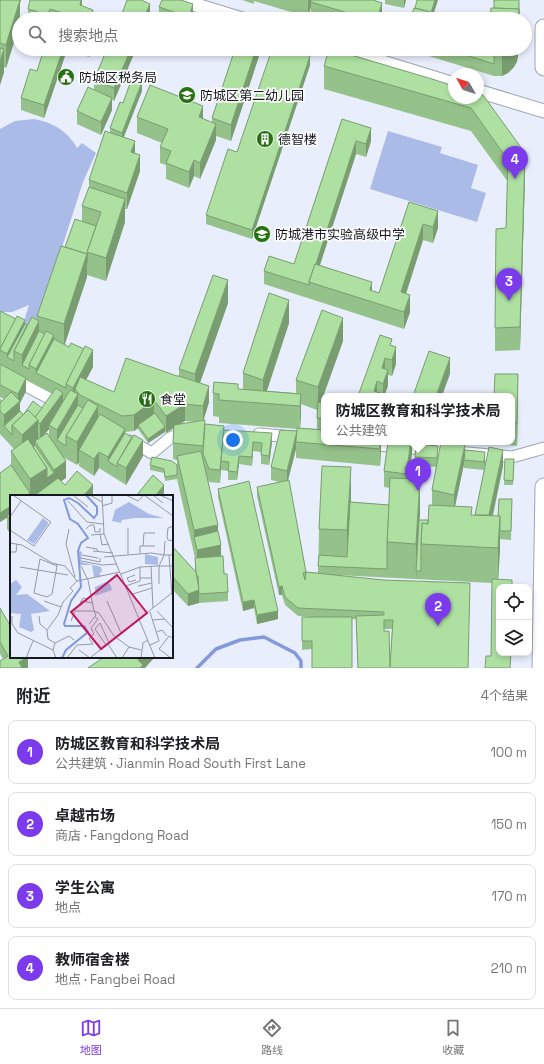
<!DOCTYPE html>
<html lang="zh">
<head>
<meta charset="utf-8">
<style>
  :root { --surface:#fff; --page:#f2f2f2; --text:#202124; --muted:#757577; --line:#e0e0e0; --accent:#7c3aed }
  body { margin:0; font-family:"Space Grotesk","Noto Sans SC",sans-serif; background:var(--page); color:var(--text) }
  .controls { position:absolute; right:12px; bottom:12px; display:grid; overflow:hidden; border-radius:8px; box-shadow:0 2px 6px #0003 }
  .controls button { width:36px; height:36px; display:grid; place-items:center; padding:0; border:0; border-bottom:1px solid var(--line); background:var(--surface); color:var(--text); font:20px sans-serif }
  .compass { position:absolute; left:448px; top:68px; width:36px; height:36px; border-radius:50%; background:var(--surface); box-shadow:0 2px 6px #0003; rotate:309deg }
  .you { position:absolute; left:233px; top:440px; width:14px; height:14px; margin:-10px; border:3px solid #fff; border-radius:50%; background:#1a73e8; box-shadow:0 0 0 6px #1a73e833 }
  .badge { display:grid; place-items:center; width:26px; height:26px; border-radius:50%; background:var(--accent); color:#fff; font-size:13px; font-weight:700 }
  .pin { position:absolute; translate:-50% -33px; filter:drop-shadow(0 1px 2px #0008) }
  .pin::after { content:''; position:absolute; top:21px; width:14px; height:12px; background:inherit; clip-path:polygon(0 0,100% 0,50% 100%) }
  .popup { position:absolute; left:321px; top:393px; width:194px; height:52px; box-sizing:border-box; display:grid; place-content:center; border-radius:8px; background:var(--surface); filter:drop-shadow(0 1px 3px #0005); font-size:13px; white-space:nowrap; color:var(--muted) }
  .popup b { font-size:15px; color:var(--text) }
  .popup::after { content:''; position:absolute; left:50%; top:100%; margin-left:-8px; border:8px solid transparent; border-top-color:var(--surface) }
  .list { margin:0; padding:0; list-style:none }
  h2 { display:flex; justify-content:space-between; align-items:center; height:52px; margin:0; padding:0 16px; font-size:17px }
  h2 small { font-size:13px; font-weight:400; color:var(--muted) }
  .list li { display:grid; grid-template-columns:26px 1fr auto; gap:12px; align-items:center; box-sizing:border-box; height:64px; margin:0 8px 8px; padding:0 8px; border:1px solid var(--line); border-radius:8px }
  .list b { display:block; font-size:15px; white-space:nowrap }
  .list p { margin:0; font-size:13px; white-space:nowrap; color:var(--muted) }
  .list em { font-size:13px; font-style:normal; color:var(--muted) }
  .icon { flex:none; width:22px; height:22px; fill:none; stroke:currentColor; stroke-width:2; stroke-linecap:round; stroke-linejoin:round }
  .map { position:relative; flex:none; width:544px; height:668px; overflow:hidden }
  .search { position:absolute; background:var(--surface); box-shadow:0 2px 6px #0003; left:12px; right:12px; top:12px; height:44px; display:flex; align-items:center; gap:10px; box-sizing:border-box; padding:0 14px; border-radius:22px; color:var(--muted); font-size:15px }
  .sheet { height:340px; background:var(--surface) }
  nav { display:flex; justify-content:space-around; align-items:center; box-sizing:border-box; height:56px; border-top:1px solid var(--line); background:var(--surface); font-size:11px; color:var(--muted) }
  nav a { display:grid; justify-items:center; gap:2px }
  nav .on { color:var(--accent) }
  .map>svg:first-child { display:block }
  .green { fill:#abbbe8 }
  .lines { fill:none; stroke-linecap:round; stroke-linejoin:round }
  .stream { stroke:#8399db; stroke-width:3.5 }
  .minor-casing { stroke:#9ea4b5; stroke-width:13 }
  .tertiary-casing { stroke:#9ea4b5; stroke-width:15 }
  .primary-casing { stroke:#9ea4b5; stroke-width:19 }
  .minor { stroke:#fff; stroke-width:11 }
  .tertiary { stroke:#fff; stroke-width:13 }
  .primary { stroke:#fff; stroke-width:17 }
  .wall { fill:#95c18a; fill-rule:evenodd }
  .shaded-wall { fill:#799d71 }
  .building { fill:#ade0a1; stroke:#799d71; fill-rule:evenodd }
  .labels { text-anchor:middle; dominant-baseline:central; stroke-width:3.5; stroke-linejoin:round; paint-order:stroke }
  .poi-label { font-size:13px; fill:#171920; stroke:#fcfcfc; text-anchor:start }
  .inset-river { fill:none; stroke:#8399db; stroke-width:2 }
  .inset-road { fill:none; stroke:#9599a5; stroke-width:1 }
  .view { fill:#c2185b; fill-opacity:0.15; stroke:#c2185b; stroke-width:2 }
  .inset-edge { fill:none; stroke:#171920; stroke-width:2 }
</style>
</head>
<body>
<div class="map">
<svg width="544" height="668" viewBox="0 0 544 668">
  <rect width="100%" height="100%" fill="#e9eefd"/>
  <g class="green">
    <path d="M34,119c18,3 34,12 43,29l5,-5 14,10 -13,29 -50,156 -13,-4 9,-29 -17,7h-12v-183l15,-8z"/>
    <path d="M388,131l54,16 -2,6 38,12 -7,23 15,5 -9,29 -107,-33z"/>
  </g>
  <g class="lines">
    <path class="stream" d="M197,668l19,-19 24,-9 24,-3 31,16 6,8v7"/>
    <g class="minor-casing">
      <g id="minor">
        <path d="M0,372l62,33"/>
        <path d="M259,434l65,6"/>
        <path d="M130,441l22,12 18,-15 16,-6"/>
        <path d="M344,442l168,15 32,-9"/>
      </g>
    </g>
    <g class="tertiary-casing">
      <g id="tertiary">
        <path d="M180,0l62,19"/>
        <path d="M340,49l114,35"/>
        <path d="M478,91l66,20"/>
      </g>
    </g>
    <g class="primary-casing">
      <g id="primary">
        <path d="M544,28v39"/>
        <path d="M541,668l3,-181"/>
      </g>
    </g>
    <use href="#minor" class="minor"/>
    <use href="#tertiary" class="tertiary"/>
    <use href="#primary" class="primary"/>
  </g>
  <g class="wall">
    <path d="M0,0h21l-1,3v16h-1v7l-13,42 -2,-1v5l-4,13z"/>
    <path d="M82,0v6l11,13h-65v-10z"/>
    <path d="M242,0h131l9,13 20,6h-88l-3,-1v-11l-3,10 -54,-16v3z"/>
    <path d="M385,0h21l-2,8 -19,-4z"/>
    <path d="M159,7l34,12h-34z"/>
    <path d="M43,49h49l-3,8 -22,-7 -23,68 -23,-8v-12l16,-27 7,-21z"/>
    <path d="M107,49h29l-22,52 -2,-1v10l-11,25 -24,-11v-13l17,-22v-9z"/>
    <path d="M260,49v4l-29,88 -15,-5v4l-16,39 -6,-3 -5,12 -23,-9v-14l-6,-2v-16l2,-4 -25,-10v-16l66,2 9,4v-5z"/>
    <path d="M406,49h112v7l-4,11 -6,6 -6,3h-8z"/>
    <path d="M310,65l-58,174 -46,-15v-9l31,-63z"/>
    <path d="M324,66l154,32 47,78 -5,174 -25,1v-23l11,-100 2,-46 -37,-51 -147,-42z"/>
    <path d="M142,91l-18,46 11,16 5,18 -13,38h-2v13l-19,59 -19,-6v-5v7l-23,67 29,23 -7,13 28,12 65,-16v-7l49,-66 -28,80 9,19 -6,19 2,3 19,6 48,12 -3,23 -8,-1v-12l-8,-1 -1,15 -13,-2 -2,16h-9v-9l-7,-1 -1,13 -11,-1 -2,-4 11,53 3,25 7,36v9l-29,2 -11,3 -16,-17v-43l23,25v-13l-18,-79 -12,2 -1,-8 -14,-3v-5h27v-5l-4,-1v-16l1,-16 -8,6 -1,-3v2l-17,11 -10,-14v-1l-4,3 -9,1v1l18,23 -17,29 -27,-17 -5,8 -15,-10v-4l-2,3 -14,-8 3,21 -5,3 4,4 28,11h-82v39l-4,-6v-11l-7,4v-49l11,-8v-14l3,-2 -14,-15v-36l2,3 2,-2 -4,-2v-86l27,14 10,-5v-4l28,-69 17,-25v-16l7,-19v-7l21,-48v-4l13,-25zM26,380l27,14 -11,14 -19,7 -3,-4v-8l6,-12zM185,421l13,1 -19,3zM49,429v6h-5z"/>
    <path d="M342,119l29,22 -5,16 -10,-3 -36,111 52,26 7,2 30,-91 29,26 -5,15 -10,-3 -17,54 4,18 -6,17 -140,-45v-13l30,-7z"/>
    <path d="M289,323l-22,68 29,2v-13l47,-39 -22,62h3v39h57v9l-1,15 -84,-8v-9l-8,31 18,92 12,1 1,-44 32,-27 38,3 1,-17 -6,-1v-16l28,-29v12l-4,25 12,35 -1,6h9l4,-15v-15l4,-23 -21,-2v-8h23l27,-4 20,8 -1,7 19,-2 -10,50h5l14,-17 -1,41 -11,-1 -2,41 -7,76 1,-73 -155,-8 131,93h-110l-2,-49h-4l-40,30 -10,1v-33h12l-16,-1 -13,-11 -3,-10h-3l-22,-99v-9l23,-5 -9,-2v-13l26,-36v-2l-78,-6v-6l-6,-1v-23l25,-4h5v-16zM301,404l16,6v19l-17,-1zM464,464v4l20,2 -9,45h-3l-17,-9zM384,629h8l-2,38 -6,-36z"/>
    <path d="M392,346l4,18 -4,12 -4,-1v11l-4,10h-26z"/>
    <path d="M512,396l6,1 -1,49 -24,-2v-2h19z"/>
    <path d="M505,459h9l-1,26h-9z"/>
    <path d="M218,489l60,130 -21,5 -3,-16 -11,3 -25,-114z"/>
    <path d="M0,608l28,60 -25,-9 -3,-5z"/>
  </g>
  <g class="shaded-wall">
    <path d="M16,0h5l-1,3v16h-1v7l-13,42v-23z"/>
    <path d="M81,0h1v19l-2,-14z"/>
    <path d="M308,0h5l-2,2v5l-3,10z"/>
    <path d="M404,0h2l-2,8z"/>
    <path d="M435,0h3l-6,19h-4z"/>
    <path d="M382,3v16h-5z"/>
    <path d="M150,4v12l-2,3h-5z"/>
    <path d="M193,4v15h-4v-2z"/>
    <path d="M50,9v10h-2v-4z"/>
    <path d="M93,10v9h-3z"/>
    <path d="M4,49v23l-4,13v-23z"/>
    <path d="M63,49h4v1l-23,68v-13z"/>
    <path d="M89,49h3l-3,8z"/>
    <path d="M131,49h5l-22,52v-13z"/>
    <path d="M256,49h4v4l-29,88v-16z"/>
    <path d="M509,49h9v7l-1,6 -3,5 -6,6 -6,3v-23z"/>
    <path d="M310,56v9l-58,174v-9z"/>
    <path d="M142,82v9l-20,50v-8z"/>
    <path d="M112,98v12l-11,25v-13z"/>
    <path d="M203,106v17l-4,-6z"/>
    <path d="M216,124v16l-16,39v-16z"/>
    <path d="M371,128v13l-5,16v-13z"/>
    <path d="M135,141v16l-4,-5z"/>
    <path d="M356,141v13l-42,129 -4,-1z"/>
    <path d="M525,153v23l-5,174v-23z"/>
    <path d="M140,155v16l-13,38v-16z"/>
    <path d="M194,160v16l-5,12v-16z"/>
    <path d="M125,199v23l-19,59v-23z"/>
    <path d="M438,211v17l-5,15v-16z"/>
    <path d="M423,224v16l-22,69v-17z"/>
    <path d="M87,254v23l-23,70v-23z"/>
    <path d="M228,280v23l-33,94v-23z"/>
    <path d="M372,282v16l-2,-8z"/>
    <path d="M410,295v17l-6,17v-17z"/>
    <path d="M289,300v23l-26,79v-22z"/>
    <path d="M343,318v23l-25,69v-23z"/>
    <path d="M25,320v16l-11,15 -7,6v13v-16z"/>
    <path d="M39,321v23l-17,21v-10z"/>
    <path d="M54,335v17l-18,21v-4z"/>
    <path d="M396,347v17l-4,12v-16z"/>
    <path d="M93,350v17l-14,26 -4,-4v11l3,-6v23l-12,19 -9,4v-10l16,-27v-15z"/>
    <path d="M385,358v16l-3,10v-16z"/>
    <path d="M450,358v16l-8,22h-6z"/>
    <path d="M388,370v16l-4,10h-1v-12z"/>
    <path d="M518,374v23l-1,49v-23z"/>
    <path d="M26,378v13l-6,12v21l-16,2v-11l14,-12v-9z"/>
    <path d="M377,381v15l-3,-5z"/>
    <path d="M209,386v16l-6,20v-16z"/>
    <path d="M63,393v16l-14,16v4l-9,11v-16z"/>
    <path d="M301,394v23l-1,12v-23z"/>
    <path d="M154,400v17l-16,8v3l-4,3v-16z"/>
    <path d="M185,404v17l-19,12v-17z"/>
    <path d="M98,406v23l-19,21v12l-2,3v-23z"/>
    <path d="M45,410l-7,12v21l-3,-2v4l-13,13v-23z"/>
    <path d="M224,426v12l-3,23 -1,22v-13z"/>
    <path d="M165,427v5l-17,11v-4z"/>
    <path d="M125,429v17l-17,15v-4z"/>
    <path d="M297,431l-1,11v7l-9,35v-13z"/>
    <path d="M272,433v9l-3,23v-9z"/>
    <path d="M143,440v16l-17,29v-17z"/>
    <path d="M253,442v9l-1,15v-9z"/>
    <path d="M380,442h1v9l-1,15z"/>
    <path d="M411,442h1v12l-6,36v-16z"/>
    <path d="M465,445v15h-1v4l-10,47v-16z"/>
    <path d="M503,450v16l-15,70v-17z"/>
    <path d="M99,452v16l-5,8v-17z"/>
    <path d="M485,452v9l-1,9v-8z"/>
    <path d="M239,456v8l-2,16v-8z"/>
    <path d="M66,461v17l-27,18h-13l4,-3v-14l17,-11 7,5v-3z"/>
    <path d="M351,467v35l-4,63v-35z"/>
    <path d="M420,479v35l-4,65v-35z"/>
    <path d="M93,485v11h-10z"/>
    <path d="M164,485v8l-2,3h-7z"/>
    <path d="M11,506v9l-11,7v-9z"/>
    <path d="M500,516v35l-2,32v-35z"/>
    <path d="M218,525v20h3v16l-24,6v-17l-3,-13v16v-23z"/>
    <path d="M282,586v9h-3v-8z"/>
    <path d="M199,590v13l-11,3v-12z"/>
    <path d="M254,600v8l-11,3v-9z"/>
    <path d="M278,611v8l-21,5v-9z"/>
    <path d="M28,657v11h-9v-6z"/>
    <path d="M140,657h15l-10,11h-7v-8z"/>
  </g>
  <g class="building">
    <path d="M0,0h20l-14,45 -6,-2z"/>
    <path d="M30,0h51l-1,5 13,5 -3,9h-9l-31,-10 -2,6 -20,-6z"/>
    <path d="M127,0h14l9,4 -7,15h-23z"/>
    <path d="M162,0h19l12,4 -4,13 -30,-10z"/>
    <path d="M311,0h62l9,3 -5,16h-9l-57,-17z"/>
    <path d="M417,0h18l-5,16v-4l-15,-4z"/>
    <path d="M494,0h25v15v-6l-25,-1z"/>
    <path d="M414,8l16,4 -2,7h-18z"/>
    <path d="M491,8l28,1 -1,10h-28z"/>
    <path d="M381,13l21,6h-23z"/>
    <path d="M0,48l4,1 -4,13z"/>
    <path d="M44,49h19l-19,56 -23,-7 9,-29 7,2z"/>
    <path d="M107,49h24l-17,39 -20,-8z"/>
    <path d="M235,49h21l-25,76 -19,-7z"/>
    <path d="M272,49h16l22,7 -58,174 -46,-15 22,-66 9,3z"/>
    <path d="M329,49h2l101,30 22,7v12h24v-4l5,1 42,58 -5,174 -25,1 1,-99 10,-1 2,-68 -37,-52 -147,-42z"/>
    <path d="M447,49h48l-1,4v11z"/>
    <path d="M495,49h14l-7,4h-8z"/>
    <path d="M132,78l10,4 -20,51 -12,-5 10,-26 3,1z"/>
    <path d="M150,85l53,21 -4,11 17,7 -16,39 -6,-3 -5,12 -23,-9 5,-12 -11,-4 8,-18 -31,-12z"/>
    <path d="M88,87l24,11 -11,24 -24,-11z"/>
    <path d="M342,119l29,9 -5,16 -10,-3 -40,123h-1l-6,18v3l-45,-14 5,-15 25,8z"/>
    <path d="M105,131l30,10 -4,11 9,3 -13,38 -38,-13z"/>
    <path d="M89,187l36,12 -19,59 -19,-6 14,-40 -19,-6z"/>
    <path d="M409,202l29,9 -5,16 -10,-3 -22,68 9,3 -6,17 -95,-30 6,-18 57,18 -2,8 9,3z"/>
    <path d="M75,219l21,7 -9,26v11v-9l-22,-7z"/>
    <path d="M61,246l26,8 -23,70 -27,-8z"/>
    <path d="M213,275l15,5 -33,94 -16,-5z"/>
    <path d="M269,293l20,7 -26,80 -20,-7z"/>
    <path d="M322,310l21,8 -25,69 -22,-7z"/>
    <path d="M0,311l16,8 -16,30z"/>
    <path d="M17,316l8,4 -18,34 -7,-4v-1z"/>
    <path d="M32,317l7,4 -17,34 -8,-4z"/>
    <path d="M25,324l2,1 -13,26v10l-7,-4z"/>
    <path d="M39,331l6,3 -16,31v4l-7,-4z"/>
    <path d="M46,331l8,4 -18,34 -7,-4z"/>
    <path d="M380,335l12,4 -2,6 6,2 -4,13 -7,-2 -3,10 6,2 -5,14 -6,-3 -3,10 6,2 -1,3h-21z"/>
    <path d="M54,339l15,8 2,-4 13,6 -18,35v4l-30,-15z"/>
    <path d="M85,346l8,4 -20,38 -7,-4z"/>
    <path d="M429,351l21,7 -14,38h-23z"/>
    <path d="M126,358l51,18h2l30,10 -6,20 -18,-2 -19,12 -12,-16 -20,15 -12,1 -42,-21 -5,-6 5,-12 34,15z"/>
    <path d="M0,364l26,14 -8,16 -18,-9z"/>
    <path d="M495,374h23l-1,49h-5v-27h-18z"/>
    <path d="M214,382l24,2v5l63,5 -1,12 -81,-6v-6l-6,-1z"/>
    <path d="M56,388l7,5 -23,31 -2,-2v-2l-3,-3z"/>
    <path d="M70,390l8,4 -21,36 -8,-5z"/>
    <path d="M11,392l9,9 -16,14 -4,-4v-8z"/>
    <path d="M88,400l10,6 -21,36 -11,-6z"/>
    <path d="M33,401l9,7 -7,9 -7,-7 -4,4z"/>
    <path d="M318,402l6,1v16l-7,-1z"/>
    <path d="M78,405l5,3 -17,28v10l-9,-6z"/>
    <path d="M28,410l10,10 -16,15 -10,-10z"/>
    <path d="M20,411l3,4 -11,10v10l-8,-9z"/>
    <path d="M155,413l10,14 -17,12 -10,-14z"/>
    <path d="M100,414l25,15 -17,28 -9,-5 -5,7 -15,-9z"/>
    <path d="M205,420l-2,26 -30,-3 1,-18z"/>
    <path d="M205,424l19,2 -4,44 -11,-1 -6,-15z"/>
    <path d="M297,428l27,2v12h56v7l-84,-7z"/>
    <path d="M224,430l48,3 -3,23 -8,-1 1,-12 -9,-1 -1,15 -13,-1 -2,16 -9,-1 1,-9 -8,-1z"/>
    <path d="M280,430l17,1 -10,40 -16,-4z"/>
    <path d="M47,433l19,28 -12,9 -19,-29z"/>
    <path d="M125,433l7,4 -15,26v4l-9,-6z"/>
    <path d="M134,435l9,5 -17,28 -9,-5z"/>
    <path d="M28,439l19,29 -17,11 -19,-28z"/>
    <path d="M388,442h23l-5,32 -22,-3z"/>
    <path d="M441,442h11l13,3 -11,50 -22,-5z"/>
    <path d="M416,444l22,2 -1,12 -22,-1z"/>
    <path d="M35,445l19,28 -7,5v-10l-14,-21z"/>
    <path d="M489,447l14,3 -14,65h-14z"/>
    <path d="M465,450l20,2 -1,10 -20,-2z"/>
    <path d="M201,451l17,74 -24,5 -17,-74z"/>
    <path d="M152,457l20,4 5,4v10l-12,2 -1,-8 -14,-4z"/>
    <path d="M505,459h9l-1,22 -9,-1z"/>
    <path d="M11,465l19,28 -4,3h-15v10l-11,7v-40z"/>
    <path d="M322,466l29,1 -4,63 -28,-1z"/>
    <path d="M77,471l16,14 -10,11h-49l24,-18 7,7z"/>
    <path d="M153,475l11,10 -9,11h-19z"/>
    <path d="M390,478l30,1 -4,65 -29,-2z"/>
    <path d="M289,480l17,92 -3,1 2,7 1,-8 77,8 87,3 -2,85h-110l-2,-52 28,-1v-3l-86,-4 -13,-11 -3,-11 -3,1 -22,-100zM384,620h9l-3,47 -1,-36h-5z"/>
    <path d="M249,481l29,130 -21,4 -3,-15 -11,2 -25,-113z"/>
    <path d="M499,499h13l-1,32h-11v-15h-2z"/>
    <path d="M350,502l39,3 -2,37v27l-69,-3 1,-11 28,2z"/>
    <path d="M429,505l43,2 -1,8 29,1 -2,32 -77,-4 1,-21 6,1z"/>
    <path d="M11,513v9l-4,-6z"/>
    <path d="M419,520h9v4l-6,-1 -1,21v27h-5z"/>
    <path d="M218,531l3,14 -24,5 -3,-13z"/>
    <path d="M172,546l24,26 3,18 -11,4 -16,-18z"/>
    <path d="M223,556l1,18h3l1,18 -29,2 -1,-18h-1l-1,-4 -1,-14z"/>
    <path d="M492,579l20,1v7h-13v66h12l-1,15h-25l1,-12h5z"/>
    <path d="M0,608l11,19v30h17l-9,5 3,6h-22v-7l8,-5 -8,-14z"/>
    <path d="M302,617h50v51h-40v-27h-10z"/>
    <path d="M104,657h36l-2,3 5,5 -3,3h-52z"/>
  </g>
  <defs>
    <g id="civic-disc" transform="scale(0.9)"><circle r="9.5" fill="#287113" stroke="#fcfcfc"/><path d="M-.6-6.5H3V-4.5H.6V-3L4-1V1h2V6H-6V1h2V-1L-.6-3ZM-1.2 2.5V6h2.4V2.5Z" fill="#fff"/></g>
    <g id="school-disc" transform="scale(0.9)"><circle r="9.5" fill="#287113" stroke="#fcfcfc"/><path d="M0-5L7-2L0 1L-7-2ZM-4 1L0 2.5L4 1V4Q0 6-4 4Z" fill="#fff"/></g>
    <g id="building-disc" transform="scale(0.9)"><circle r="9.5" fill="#287113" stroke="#fcfcfc"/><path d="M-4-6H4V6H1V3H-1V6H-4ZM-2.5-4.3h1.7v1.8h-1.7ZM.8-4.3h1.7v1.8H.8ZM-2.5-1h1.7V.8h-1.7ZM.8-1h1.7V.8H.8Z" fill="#fff"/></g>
    <g id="restaurant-disc" transform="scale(0.9)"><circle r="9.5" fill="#287113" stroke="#fcfcfc"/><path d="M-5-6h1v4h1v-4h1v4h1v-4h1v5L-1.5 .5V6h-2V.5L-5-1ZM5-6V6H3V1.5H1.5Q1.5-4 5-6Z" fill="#fff"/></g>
  </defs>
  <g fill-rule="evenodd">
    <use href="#civic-disc" x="66" y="77"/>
    <use href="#school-disc" x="187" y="95"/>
    <use href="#building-disc" x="265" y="139"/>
    <use href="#school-disc" x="262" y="234"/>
    <use href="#restaurant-disc" x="147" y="399"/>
  </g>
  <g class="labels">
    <g class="poi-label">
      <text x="79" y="77">防城区税务局</text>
      <text x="200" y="95">防城区第二幼儿园</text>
      <text x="278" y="139">德智楼</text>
      <text x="275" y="234">防城港市实验高级中学</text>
      <text x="160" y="399">食堂</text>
    </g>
  </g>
  <g transform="translate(10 495)">
    <rect width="163" height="163" fill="#e9eefd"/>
    <path d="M119,7l20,12 15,4h-29l-13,2 -1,3 -9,-2 3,-11zM33,23l6,5 -15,21 -7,-4zM69,56l3,1 -1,10 20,5 1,5 -3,1 2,3 -7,1 -2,-12h-11l-2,2zM135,59l13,3v8l-13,-1zM6,85l6,7 -6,8 11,-1 23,17 -19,3 3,16 -3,2 -12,-5 2,-13 -11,-1v-29zM96,87l4,2 2,6 -17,6v-9z" fill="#abbbe8"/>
    <path class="inset-river" d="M52,163l4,-8 22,-18 -4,-6h-19l-1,-2 7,-23 10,-14 -3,-36 3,-8 7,-5 -10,-14 -8,-5 -6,-19 5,-2 9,5 16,15 3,-4v-7l-11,-12"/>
    <path class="inset-road" d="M63,0l15,12M80,0l12,7M92,0l2,39 51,124M116,0l12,6 6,-6M134,0l29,21M143,0l10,8M150,0l13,6M58,6l19,21 16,2M92,11l10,-3v-8M0,22l11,-16M163,31l-5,2 -1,9 1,3 5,1M59,34l-3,15 9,33M76,34l4,-4h4l1,7h5v-4M0,35l24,16 17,-24 -38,-27M90,39l2,11 6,-1M81,40l13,-1M0,48l12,2 30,18 13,3 12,15 43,-9M133,51l1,-13h11M76,52l11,2 1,3M83,56l20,2M0,57h6l1,-8M130,58v-7h15M118,59v-26M72,60l16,3M159,60l3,40M94,62l47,-4 13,2 1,-14M71,63l19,4v-4M71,66l21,4 15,-1M47,71l-17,-7 -6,34 13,4 5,-3 5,-28v-2M71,71l7,14 6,31 5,2 15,23 15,11 12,3M141,71l2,42M10,72l48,8M130,72v11h11M111,79l19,-7 19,-1 5,-11h9M125,80l-8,3 2,4 7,-2M149,89v-18h14M116,91l14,-5v-3M128,91l14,-3M123,99l19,-6M34,106l17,6M71,106l12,2M97,106l14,32M68,112l5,-9 4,1 -1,3M147,116l16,17M2,121v8l6,9 35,17 3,8M29,121l1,8 7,6M143,125l12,-1M61,126l4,-10h19l2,4 -7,9M147,137l5,-2 5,6M45,148l14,-7 5,4M98,149l9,14M96,150l-11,-16 5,-6 9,20M140,150l9,-4 -9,-29M43,155l2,-7 -7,-4 -1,-9 11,-15 5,-13 10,-11 -3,-3 7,-7M69,155l11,8M16,163l7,-17M57,163l10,-13 16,-1 -4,-6 5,-4 -3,-6 7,-9 -3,-2M80,163l83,-66M112,163l7,-11M131,163l2,-15 5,-3M161,163l-12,-9 10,-13 4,2"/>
    <path class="view" d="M107,80l30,38 -46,36 -30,-37z"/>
    <rect width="163" height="163" class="inset-edge"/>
  </g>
</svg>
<div class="controls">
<button><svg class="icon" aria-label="locate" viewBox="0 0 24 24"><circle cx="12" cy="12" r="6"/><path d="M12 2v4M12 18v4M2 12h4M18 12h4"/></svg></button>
<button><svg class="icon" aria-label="layers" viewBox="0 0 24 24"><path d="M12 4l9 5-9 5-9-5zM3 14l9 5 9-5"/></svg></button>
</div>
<svg class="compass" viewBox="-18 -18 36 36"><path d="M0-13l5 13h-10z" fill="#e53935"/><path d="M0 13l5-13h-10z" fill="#757577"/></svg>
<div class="you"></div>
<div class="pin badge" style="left:418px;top:491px">1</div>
<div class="popup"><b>防城区教育和科学技术局</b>公共建筑</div>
<div class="pin badge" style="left:438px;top:626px">2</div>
<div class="pin badge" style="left:509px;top:301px">3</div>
<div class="pin badge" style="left:515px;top:179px">4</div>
<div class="search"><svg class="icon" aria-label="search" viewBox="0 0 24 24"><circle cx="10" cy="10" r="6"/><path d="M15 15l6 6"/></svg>搜索地点</div>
</div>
<section class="sheet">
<h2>附近<small>4个结果</small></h2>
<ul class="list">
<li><span class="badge">1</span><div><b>防城区教育和科学技术局</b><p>公共建筑 · Jianmin Road South First Lane</p></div><em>100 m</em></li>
<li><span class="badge">2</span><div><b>卓越市场</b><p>商店 · Fangdong Road</p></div><em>150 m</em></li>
<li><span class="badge">3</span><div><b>学生公寓</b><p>地点</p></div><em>170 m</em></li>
<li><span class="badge">4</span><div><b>教师宿舍楼</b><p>地点 · Fangbei Road</p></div><em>210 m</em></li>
</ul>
</section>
<nav>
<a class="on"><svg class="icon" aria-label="map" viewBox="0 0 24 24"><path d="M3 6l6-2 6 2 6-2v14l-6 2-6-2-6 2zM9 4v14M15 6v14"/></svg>地图</a>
<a><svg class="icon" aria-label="directions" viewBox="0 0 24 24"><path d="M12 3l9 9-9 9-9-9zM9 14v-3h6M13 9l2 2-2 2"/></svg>路线</a>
<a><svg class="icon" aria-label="saved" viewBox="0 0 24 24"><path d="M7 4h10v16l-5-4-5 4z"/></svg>收藏</a>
</nav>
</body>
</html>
